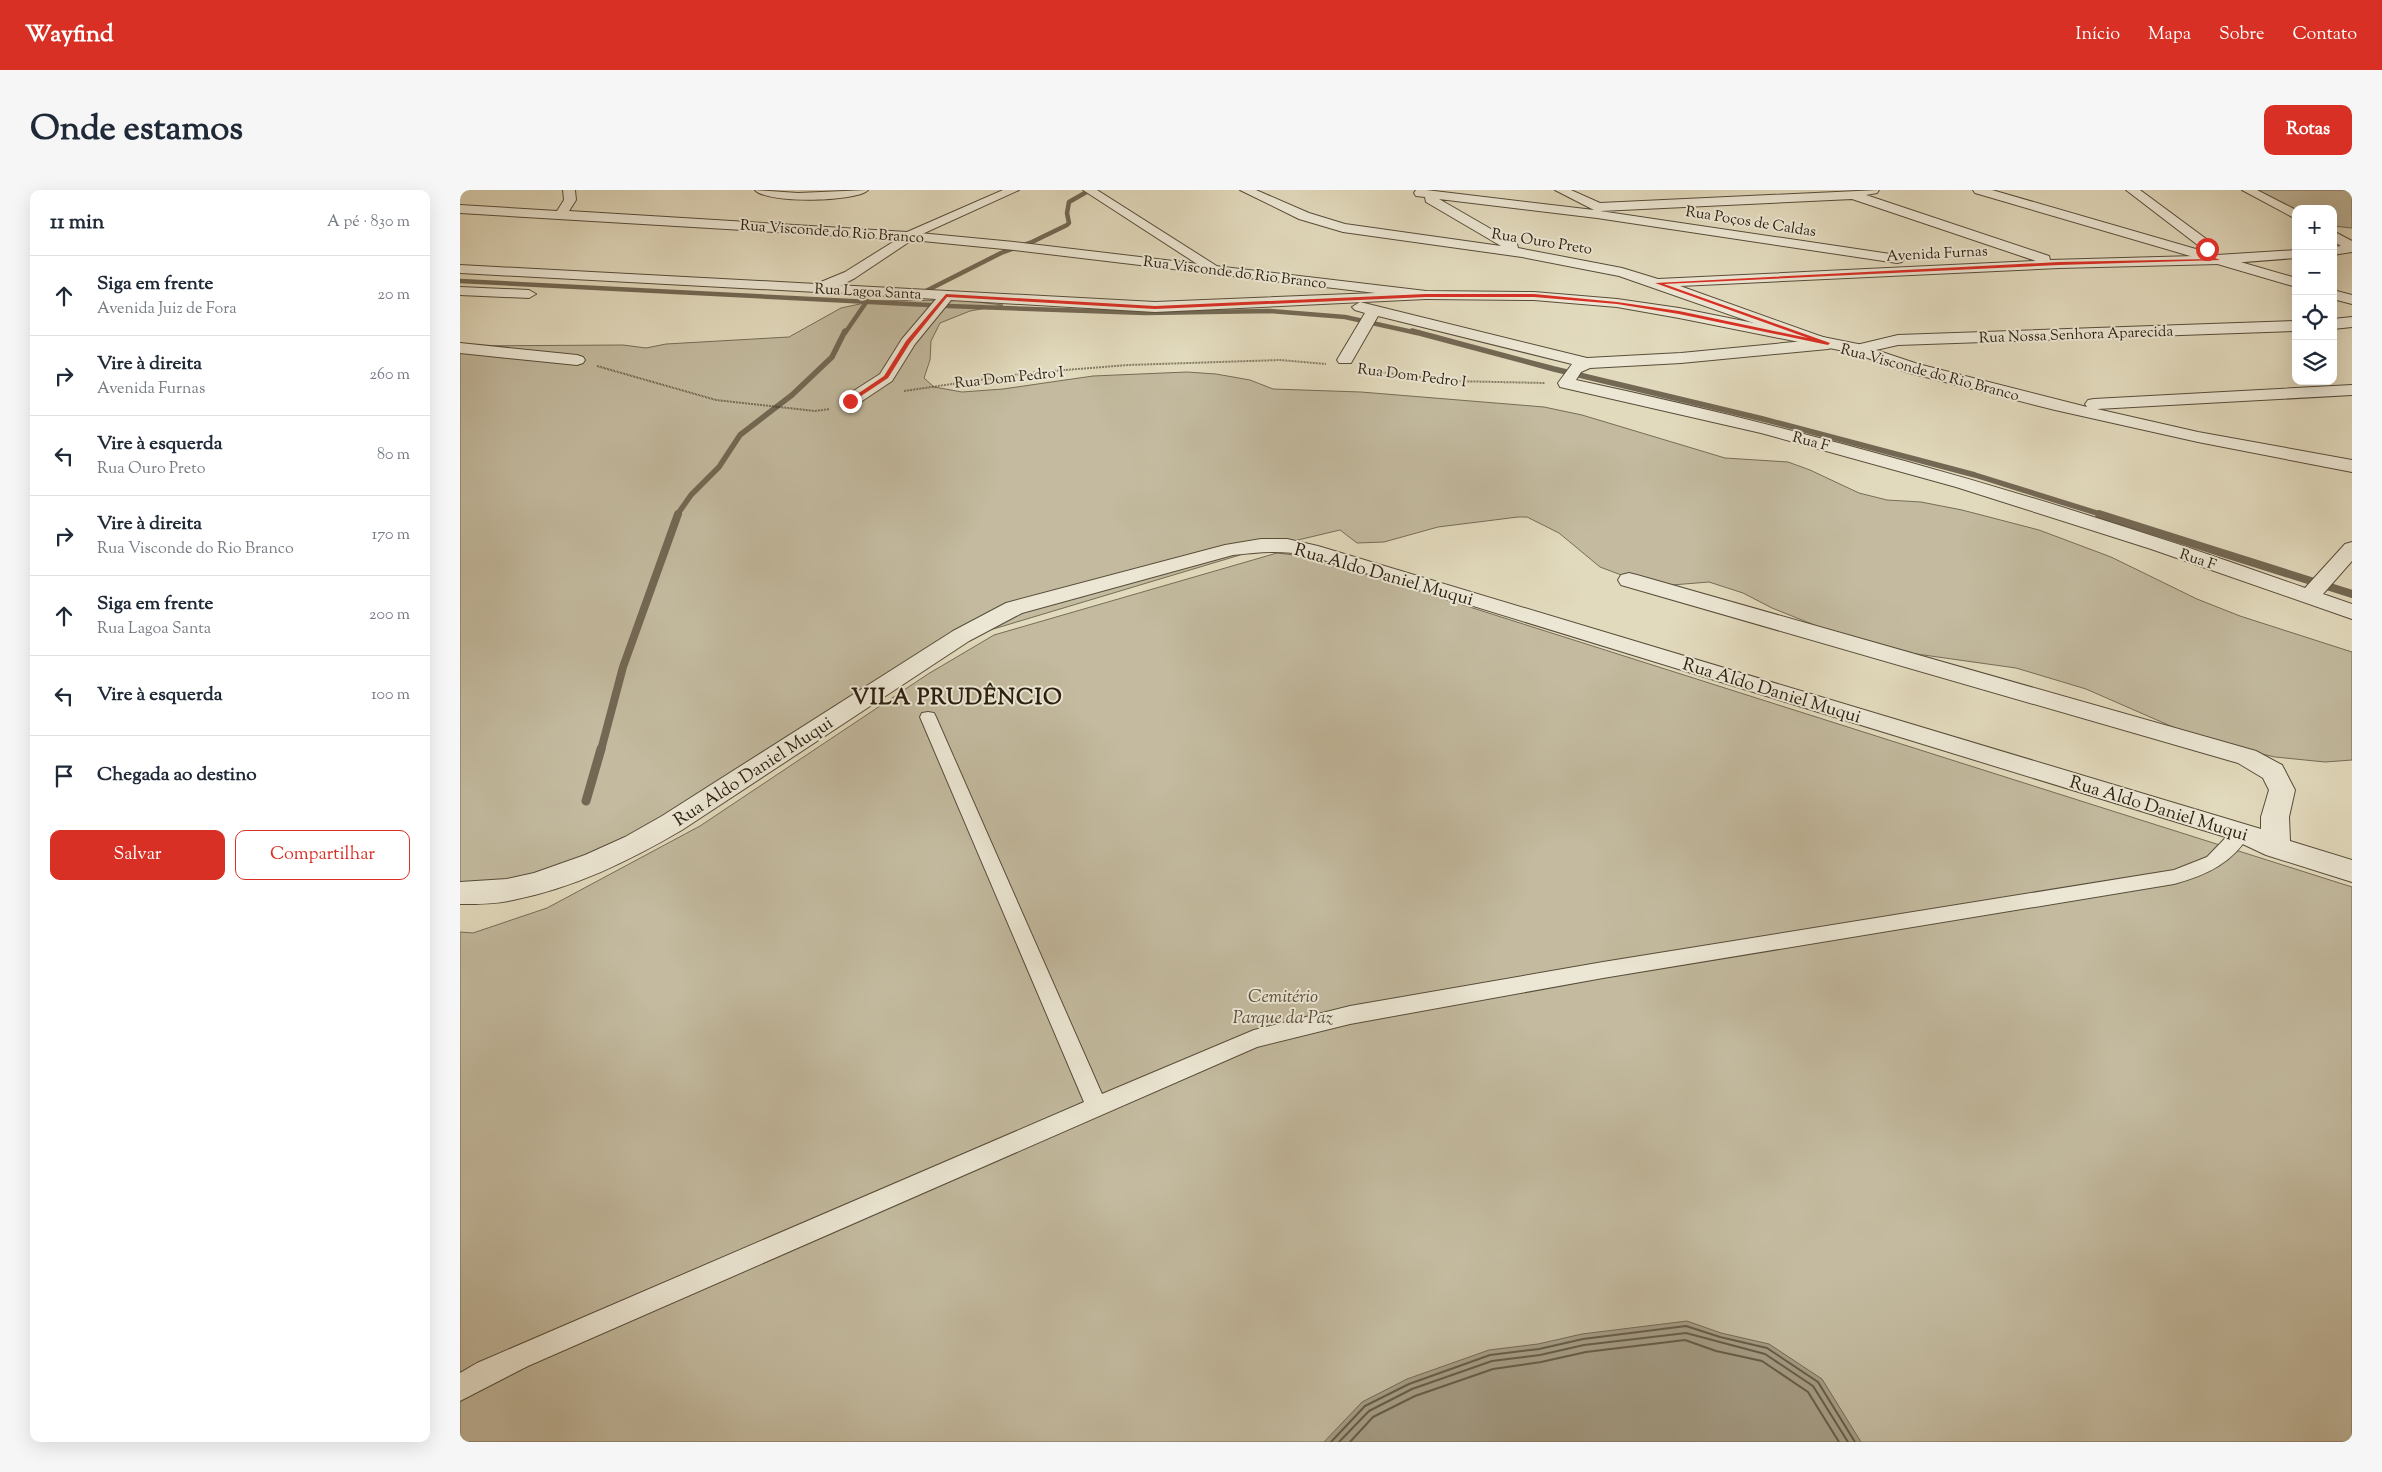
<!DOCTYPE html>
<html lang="pt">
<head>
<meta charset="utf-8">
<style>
  body { margin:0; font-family:"Sorts Mill Goudy",serif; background:#f6f6f7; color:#1f2937 }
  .controls { position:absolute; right:15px; top:15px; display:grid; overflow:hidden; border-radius:10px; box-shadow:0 5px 20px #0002 }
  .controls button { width:45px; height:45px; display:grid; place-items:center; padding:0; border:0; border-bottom:1px solid #e0e1e3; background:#fff; color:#1f2937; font:25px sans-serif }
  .stop { position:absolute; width:15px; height:15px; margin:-11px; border:4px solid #d93025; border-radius:50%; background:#fff }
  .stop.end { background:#d93025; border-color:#fff; box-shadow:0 1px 5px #0008 }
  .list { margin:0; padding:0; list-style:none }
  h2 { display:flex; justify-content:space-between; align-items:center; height:65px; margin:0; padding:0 20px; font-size:21px }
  h2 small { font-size:16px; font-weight:400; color:#747a83 }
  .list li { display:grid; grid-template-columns:32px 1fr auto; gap:15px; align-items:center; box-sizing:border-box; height:80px; padding:0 20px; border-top:1px solid #e0e1e3 }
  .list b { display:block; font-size:19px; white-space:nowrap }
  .list p { margin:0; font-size:16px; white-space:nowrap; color:#747a83 }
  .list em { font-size:16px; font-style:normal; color:#747a83 }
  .actions { display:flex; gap:10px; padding:15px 20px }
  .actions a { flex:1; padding:11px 0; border:1px solid #d93025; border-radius:10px; text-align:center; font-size:18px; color:#d93025 }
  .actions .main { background:#d93025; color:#fff }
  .icon { flex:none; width:28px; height:28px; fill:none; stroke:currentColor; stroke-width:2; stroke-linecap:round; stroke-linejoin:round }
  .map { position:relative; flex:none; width:1892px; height:1252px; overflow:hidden; border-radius:10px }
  header { display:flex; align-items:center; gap:30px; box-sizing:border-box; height:70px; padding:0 25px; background:#d93025; color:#fff }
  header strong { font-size:24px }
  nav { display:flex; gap:28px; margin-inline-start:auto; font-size:18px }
  .intro { display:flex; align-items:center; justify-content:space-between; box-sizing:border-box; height:120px; padding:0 30px }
  h1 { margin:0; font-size:35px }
  .button { padding:12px 22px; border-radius:10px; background:#d93025; color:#fff; font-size:18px; font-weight:700 }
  main { display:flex; gap:30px; padding:0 30px }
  aside { flex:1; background:#fff; border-radius:10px; box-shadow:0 5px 20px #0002 }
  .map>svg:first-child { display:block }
  .green { fill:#c3ba9f; stroke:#766c57 }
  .water { fill:#a39a82; stroke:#736854 }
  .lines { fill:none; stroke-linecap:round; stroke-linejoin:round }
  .shore { stroke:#665c48; stroke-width:2 }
  .stream-far3 { stroke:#736854; stroke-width:4.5 }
  .stream-far2 { stroke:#736854; stroke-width:5.5 }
  .stream-far1 { stroke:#736854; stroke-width:8 }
  .stream { stroke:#736854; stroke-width:9 }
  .service-casing { stroke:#584d3a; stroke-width:2 }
  .minor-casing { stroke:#584d3a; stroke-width:2 }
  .tertiary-casing { stroke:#584d3a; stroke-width:2 }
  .path { stroke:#2a1e0f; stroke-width:2; stroke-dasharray:0.5 1; stroke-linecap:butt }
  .service { fill:#ece7d4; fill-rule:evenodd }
  .minor { fill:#ece7d4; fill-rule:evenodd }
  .tertiary { fill:#ece7d4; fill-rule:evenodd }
  .route { fill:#d93025 }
  .labels { text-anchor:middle; stroke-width:4; stroke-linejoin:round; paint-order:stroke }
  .far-street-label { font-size:15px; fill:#2a1e0f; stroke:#ece7d4 }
  .street-label { font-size:18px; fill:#2a1e0f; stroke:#ece7d4 }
  .park-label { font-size:18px; font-style:italic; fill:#584d3a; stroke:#ece7d4 }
  .district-label { font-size:22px; font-weight:bold; letter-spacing:1px; fill:#2a1e0f; stroke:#ece7d4 }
</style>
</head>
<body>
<header>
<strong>Wayfind</strong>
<nav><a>Início</a><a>Mapa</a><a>Sobre</a><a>Contato</a></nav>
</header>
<div class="intro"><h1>Onde estamos</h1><a class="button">Rotas</a></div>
<main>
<aside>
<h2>11 min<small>A pé · 830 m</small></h2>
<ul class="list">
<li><svg class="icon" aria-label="ahead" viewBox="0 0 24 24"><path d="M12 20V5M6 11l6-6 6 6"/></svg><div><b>Siga em frente</b><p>Avenida Juiz de Fora</p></div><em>20 m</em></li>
<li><svg class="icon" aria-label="right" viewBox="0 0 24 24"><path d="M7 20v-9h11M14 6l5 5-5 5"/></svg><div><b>Vire à direita</b><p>Avenida Furnas</p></div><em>260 m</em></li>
<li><svg class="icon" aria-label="left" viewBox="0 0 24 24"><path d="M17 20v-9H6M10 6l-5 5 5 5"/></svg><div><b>Vire à esquerda</b><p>Rua Ouro Preto</p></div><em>80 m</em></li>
<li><svg class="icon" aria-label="right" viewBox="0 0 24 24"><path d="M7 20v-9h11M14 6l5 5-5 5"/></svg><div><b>Vire à direita</b><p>Rua Visconde do Rio Branco</p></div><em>170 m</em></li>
<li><svg class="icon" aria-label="ahead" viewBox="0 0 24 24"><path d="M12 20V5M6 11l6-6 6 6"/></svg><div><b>Siga em frente</b><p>Rua Lagoa Santa</p></div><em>200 m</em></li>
<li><svg class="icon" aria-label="left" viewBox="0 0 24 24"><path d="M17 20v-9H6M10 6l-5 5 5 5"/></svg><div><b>Vire à esquerda</b></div><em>100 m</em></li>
<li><svg class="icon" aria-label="arrive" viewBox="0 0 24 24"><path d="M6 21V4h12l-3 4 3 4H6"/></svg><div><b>Chegada ao destino</b></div></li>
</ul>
<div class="actions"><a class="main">Salvar</a><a>Compartilhar</a></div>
</aside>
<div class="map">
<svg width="1892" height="1252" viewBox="0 0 1892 1252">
  <rect width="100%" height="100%" fill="#e2dabd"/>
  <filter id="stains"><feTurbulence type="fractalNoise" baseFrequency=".004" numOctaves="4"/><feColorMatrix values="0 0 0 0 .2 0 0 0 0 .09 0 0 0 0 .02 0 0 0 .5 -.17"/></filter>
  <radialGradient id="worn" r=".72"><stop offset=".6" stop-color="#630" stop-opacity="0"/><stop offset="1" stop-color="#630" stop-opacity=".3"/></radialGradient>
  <!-- green -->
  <g class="green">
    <polygon points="1785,0 1892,0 1892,38 1873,36 1873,19 1836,20 1807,6"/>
    <polygon points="499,110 543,115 510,121 480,133 471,151 470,170 464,188 474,197 502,202 543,199 633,186 727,182 756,184 790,190 813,199 901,202 1084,217 1122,225 1265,268 1328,272 1350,280 1399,303 1427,310 1461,312 1502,320 1579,340 1651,367 1737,409 1780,426 1892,462 1892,570 1865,572 1815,567 1745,551 1626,499 1556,478 1435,461 1367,440 1312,418 1283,403 1249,392 1212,395 1180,392 1140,377 1099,343 1067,327 1058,327 978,337 924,352 897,353 880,340 800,359 530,440 429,492 186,638 96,680 0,699 0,156 163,155 186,158 206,154 329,147 381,118 414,111"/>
    <polygon points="817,363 852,367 1892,697 1892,1252 0,1252 0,742 13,743 87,718 240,636 468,484 534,445"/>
  </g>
  <!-- water -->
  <polygon class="water" points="1227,1131 1261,1143 1309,1154 1362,1189 1401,1252 864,1252 902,1212 947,1189 1029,1160 1078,1154 1122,1144"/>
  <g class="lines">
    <!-- shore -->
    <g class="shore">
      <polyline points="871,1252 905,1216 949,1194 1030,1165 1079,1159 1123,1149 1226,1136 1260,1147 1307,1158 1358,1192 1395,1252"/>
      <polyline points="879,1252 909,1221 952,1199 1032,1171 1080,1165 1124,1155 1226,1143 1305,1164 1353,1196 1388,1252"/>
      <polyline points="890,1252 913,1227 955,1206 1033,1179 1081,1172 1126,1162 1225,1150 1256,1161 1302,1171 1348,1202 1379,1252"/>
    </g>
    <!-- stream-far3 -->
    <g class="stream-far3">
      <polyline points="0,91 488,116 686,123 810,121 885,127 957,143"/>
      <polyline points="458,105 541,63 572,52 607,35 609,33 607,23 609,12 630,0"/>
      <polyline points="385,143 407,111"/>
    </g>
    <!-- stream-far2 -->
    <g class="stream-far2">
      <polyline points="952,141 1094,179 1303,229 1515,285 1643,325"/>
      <polyline points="217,325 231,305 259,277 280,245 332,205 372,167 385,141"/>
    </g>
    <!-- stream-far1 -->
    <g class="stream-far1">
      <polyline points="1639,324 1892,404"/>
      <polyline points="141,560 163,477 218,324"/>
    </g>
    <!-- stream -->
    <polyline class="stream" points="126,611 141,559"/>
    <defs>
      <path id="service" d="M468 522 474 523 476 527 642 904 794 840 890 816 1143 772 1714 680 1747 667 1776 637 1782 635 1788 637 1791 642C1773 673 1747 685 1714 694L1143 788 890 834 797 857 68 1176 0 1211V1183L17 1173 624 912 460 527 462 523Z"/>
      <g id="minor">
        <polygon points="103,0 115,0 116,10 109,21 447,42 543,0 559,0 449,50 0,23 0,15 97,21 104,10"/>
        <path d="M295 0 338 3 408 0C397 12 307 14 295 0Z"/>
        <polygon points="623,0 637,0 763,80 761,83 751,83"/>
        <path d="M780 0H796L849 23 885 34 1041 56 966 12 965 7 956 6 954 3 956 0H966L1134 20 1095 0H1111L1140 13 1419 0 1417 3 1406 5 1589 66 1590 70 1735 66 1731 63 1739 56 1666 0H1680L1749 51 1754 59 1741 66 1836 60V68L1759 74 1599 78 1220 96 1374 151 1376 154 1374 157 1368 159 1221 173 1130 178 1121 182 1116 190C1364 243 1607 313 1845 398L1885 354 1892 352V371L1863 404 1892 414V429L1691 359 1496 297 1301 243 1100 197 1098 193 1112 174 918 126 891 173H879L877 170 905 123 895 120 892 117 900 112 1127 168 1221 163 1345 151 1159 86 1062 67 883 42 839 29ZM979 9 1137 28 1437 73 1442 72 1444 69 1437 65 1140 21 1392 9 1576 71 1198 89 1162 78 1058 58 1057 54Z"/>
        <polygon points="1782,0 1797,0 1836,20 1836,29"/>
        <polygon points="1873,41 1892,51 1892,62 1873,65 1873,57 1881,56 1873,51"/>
        <polygon points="357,94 695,112 966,101 973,105 966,109 695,122 491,110 455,154 432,191 396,215 384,215 381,211 384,207 420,184 442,149 476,109 352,101 350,98 352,95"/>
        <polygon points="0,97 69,100 76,104 69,108 0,105"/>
        <polygon points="1892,127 1892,137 1873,139 1873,129"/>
        <polygon points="1836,131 1836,141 1438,155 1398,164 1392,162 1390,159 1392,156 1438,145"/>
        <polygon points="0,153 117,165 123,167 125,170 123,173 117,175 0,163"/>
        <path d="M801 349H827L858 356 1801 639V627L1809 600 1803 588 1778 573 1161 395 1158 390 1161 385 1169 383 1177 385 1796 561 1822 575 1835 600 1829 627 1830 651 1892 670V692L1806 665 1772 649 847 365C821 360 799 362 773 365L562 423 509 451 222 640C169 671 114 698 53 710 36 714 18 714 0 714V692L47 689 74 683 125 665 165 647 202 626 493 441 546 413 765 355Z"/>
      </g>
      <g id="tertiary">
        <polygon points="1513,0 1532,0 1836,88 1836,97 1515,3"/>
        <polygon points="449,42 554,52 966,101 1074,102 1157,109 1219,118 1398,154 1458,174 1627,217 1625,214 1628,210 1634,209 1892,195 1892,205 1637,219 1738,242 1892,270 1892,282 1738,252 1595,220 1446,182 1394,163 1219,128 1157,117 1074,110 966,109 554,60 452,50 395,88 382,95 357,102 0,83 0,75 356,94 385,82"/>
        <polygon points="1873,100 1892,105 1892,114 1873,109"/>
      </g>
    </defs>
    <!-- service casing -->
    <use href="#service" class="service-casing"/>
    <!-- minor casing -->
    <use href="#minor" class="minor-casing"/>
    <!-- tertiary casing -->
    <use href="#tertiary" class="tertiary-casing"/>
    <!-- path -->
    <g class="path">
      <polyline points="137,176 256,210 355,221 370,219"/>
      <polyline points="904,180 990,191 1085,193"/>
      <polyline points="444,201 568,183 668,175 820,170 866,174"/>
    </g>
    <!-- service -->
    <use href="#service" class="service"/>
    <!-- minor -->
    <use href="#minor" class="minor"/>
    <!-- tertiary -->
    <use href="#tertiary" class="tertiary"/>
  </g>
  <!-- route -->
  <polygon class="route" points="1747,58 1748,60 1742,63 1760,70 1599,75 1204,94 1370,153 1368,155 1219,124 1157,114 1074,107 966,107 695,119 487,107 450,153 428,188 392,212 387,211 424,186 446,151 486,104 695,116 966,104 1074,104 1157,112 1219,121 1348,148 1195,93 1599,72 1751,69 1736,63"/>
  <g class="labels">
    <!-- far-street labels -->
    <g class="far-street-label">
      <text transform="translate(1291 31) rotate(9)" y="5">Rua Poços de Caldas</text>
      <text transform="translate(372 41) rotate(4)" y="5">Rua Visconde do Rio Branco</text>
      <text transform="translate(1082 51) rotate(9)" y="5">Rua Ouro Preto</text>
      <text transform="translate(1477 63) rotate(-3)" y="5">Avenida Furnas</text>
      <text transform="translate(775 82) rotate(7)" y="5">Rua Visconde do Rio Branco</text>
      <text transform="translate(408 101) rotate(3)" y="5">Rua Lagoa Santa</text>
      <text transform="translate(1616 144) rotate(-2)" y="5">Rua Nossa Senhora Aparecida</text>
      <text transform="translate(1470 182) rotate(15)" y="5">Rua Visconde do Rio Branco</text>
      <text transform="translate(952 185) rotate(7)" y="5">Rua Dom Pedro I</text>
      <text transform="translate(549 187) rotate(-6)" y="5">Rua Dom Pedro I</text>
      <text transform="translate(1351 251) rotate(15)" y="5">Rua F</text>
      <text transform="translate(1738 369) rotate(19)" y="5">Rua F</text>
    </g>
    <!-- street labels -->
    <g class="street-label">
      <text transform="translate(924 384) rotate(16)" y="6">Rua Aldo Daniel Muqui</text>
      <text transform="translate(1312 500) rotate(17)" y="6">Rua Aldo Daniel Muqui</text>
      <text transform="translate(293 581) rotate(-33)" y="6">Rua Aldo Daniel Muqui</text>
      <text transform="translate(1699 618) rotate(17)" y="6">Rua Aldo Daniel Muqui</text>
    </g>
    <!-- park labels -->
    <g class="park-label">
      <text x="823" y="812">Cemitério<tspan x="823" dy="21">Parque da Paz</tspan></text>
    </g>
    <!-- district labels -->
    <g class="district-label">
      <text x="497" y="514">VILA PRUDÊNCIO</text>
    </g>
  </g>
  <rect width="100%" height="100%" filter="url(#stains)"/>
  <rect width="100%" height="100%" fill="url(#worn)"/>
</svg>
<div class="controls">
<button>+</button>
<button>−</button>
<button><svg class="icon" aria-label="locate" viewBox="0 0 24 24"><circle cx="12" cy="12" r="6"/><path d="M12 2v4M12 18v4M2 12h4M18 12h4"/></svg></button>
<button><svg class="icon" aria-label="layers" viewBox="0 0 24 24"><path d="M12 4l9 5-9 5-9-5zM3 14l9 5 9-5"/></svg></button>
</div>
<div class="stop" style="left:1747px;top:59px"></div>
<div class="stop end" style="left:390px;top:211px"></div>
</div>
</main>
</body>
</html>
